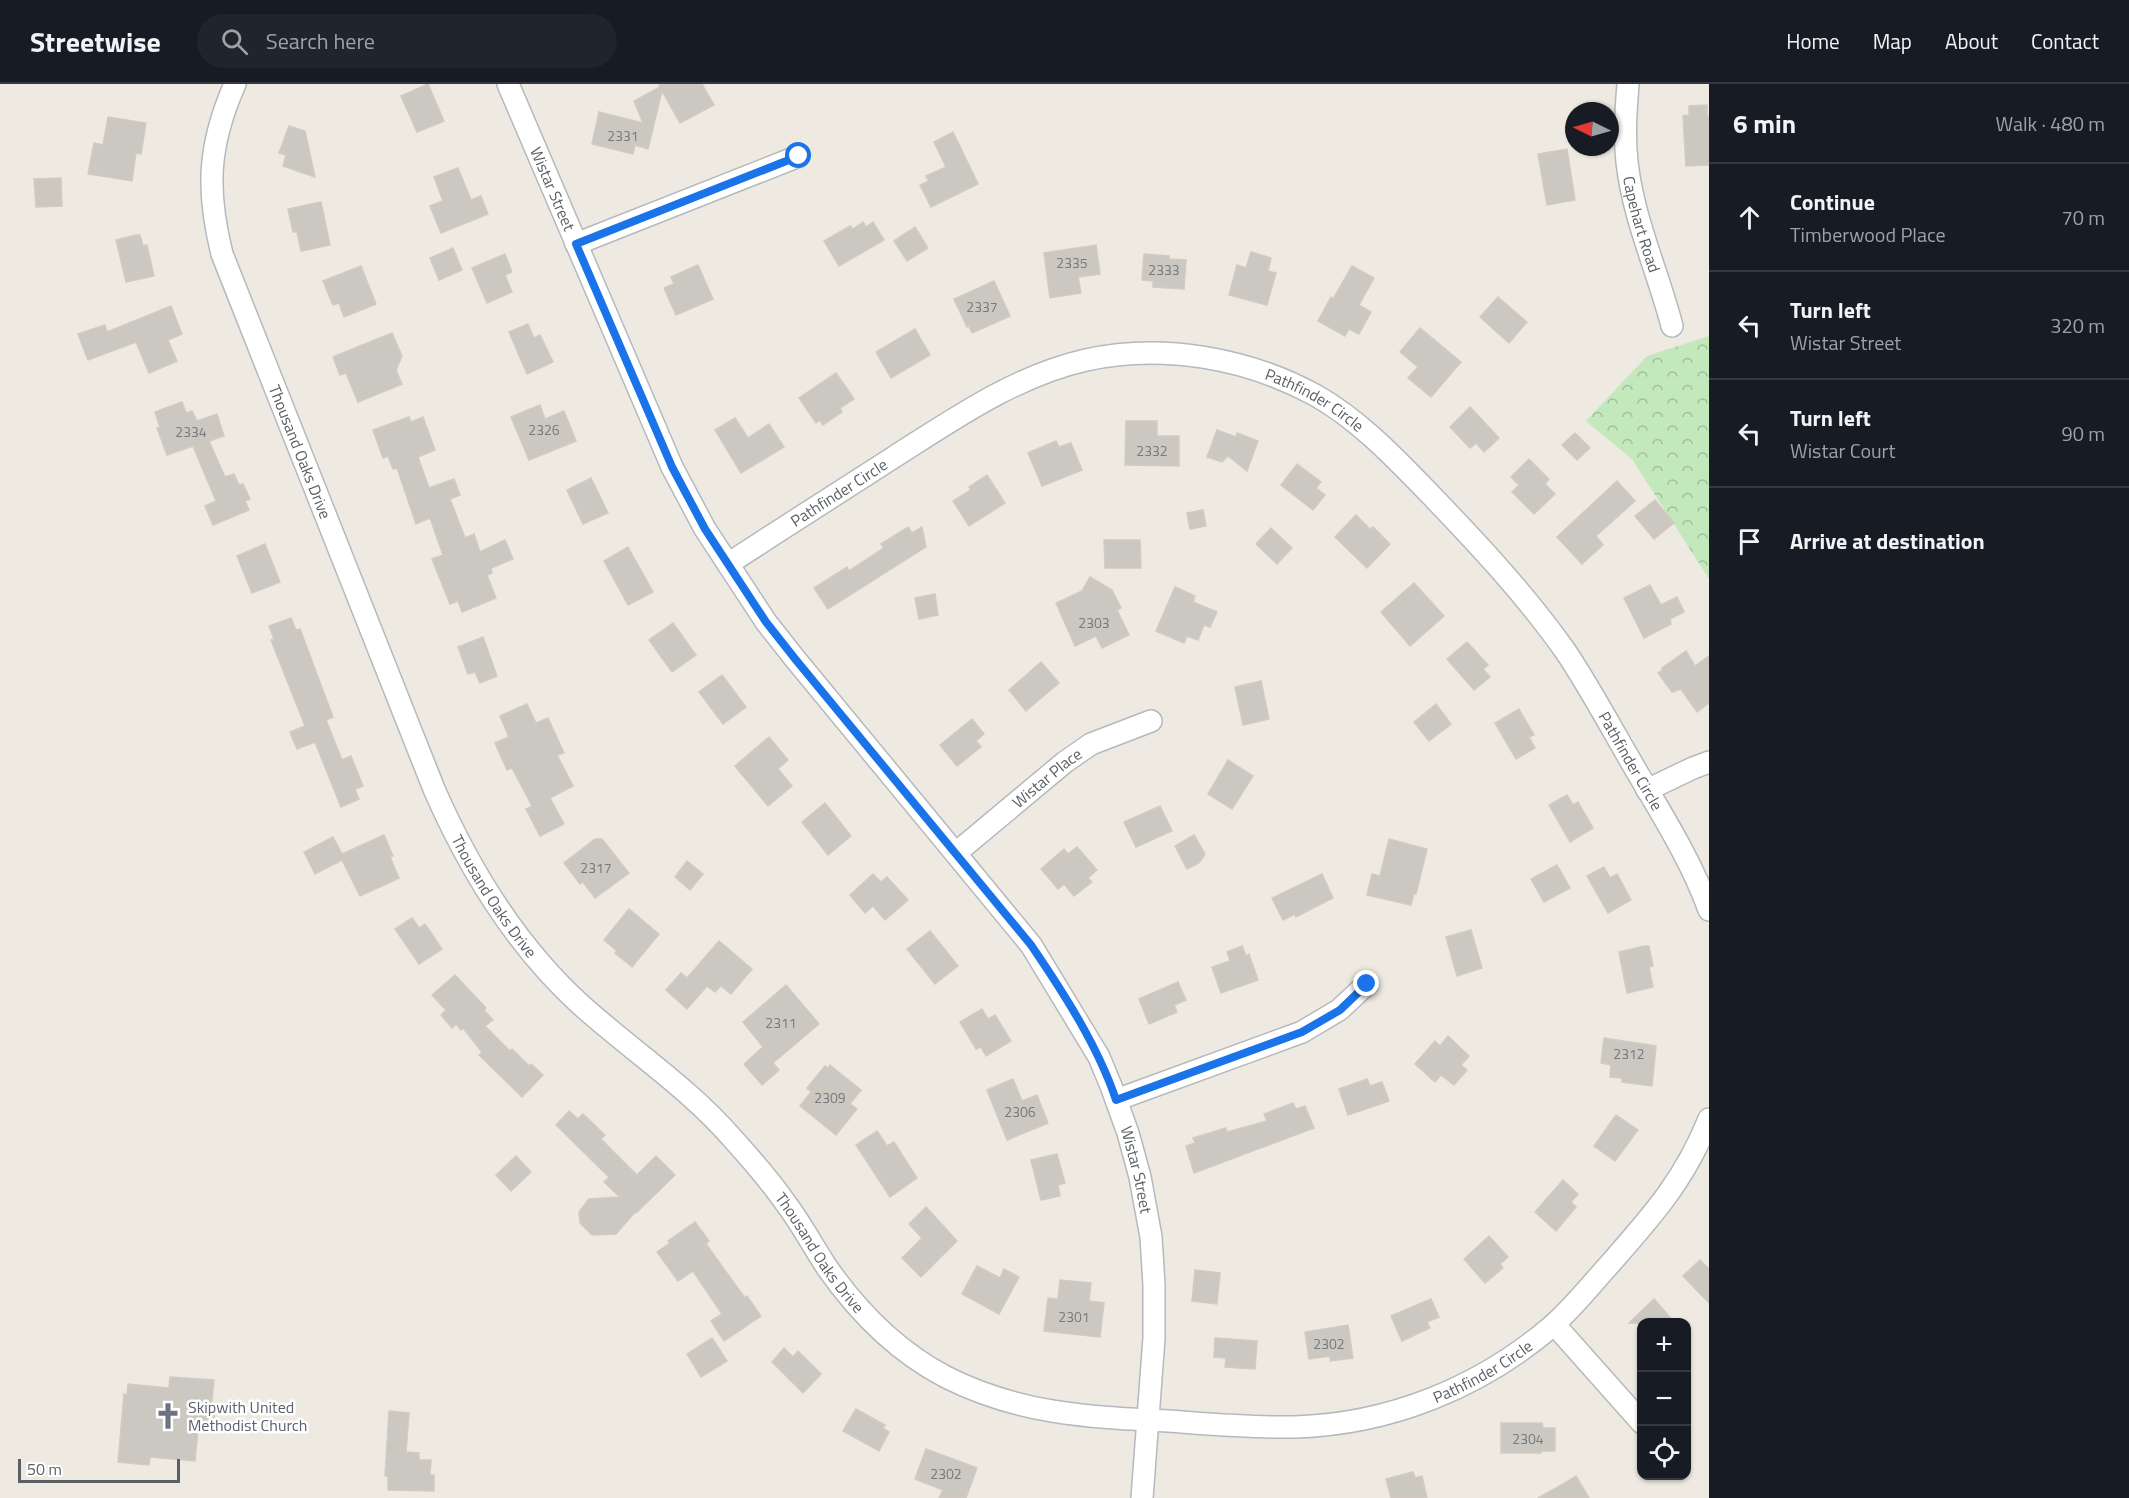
<!DOCTYPE html>
<html lang="en">
<head>
<meta charset="utf-8">
<style>
  body { margin:0; font-family:"Titillium Web",sans-serif; background:#20242c; color:#f1f3f6 }
  .controls { position:absolute; right:18px; bottom:18px; display:grid; overflow:hidden; border-radius:12px; box-shadow:0 2px 4px #0004 }
  .controls button { width:54px; height:54px; display:grid; place-items:center; padding:0; border:0; border-bottom:2px solid #363941; background:#171b24; color:#f1f3f6; font:30px sans-serif }
  .compass { position:absolute; left:1565px; top:18px; width:54px; height:54px; border-radius:50%; background:#171b24; box-shadow:0 2px 4px #0004; rotate:275deg }
  .scale { position:absolute; left:18px; bottom:15px; width:162px; box-sizing:border-box; padding-left:6px; border:3px solid #5a6064; border-top:0; font-size:16px; line-height:21px; white-space:nowrap; color:#5a6064; -webkit-text-stroke:4px #fff; paint-order:stroke }
  .stop { position:absolute; width:18px; height:18px; margin:-14px; border:4px solid #1a73e8; border-radius:50%; background:#fff }
  .stop.end { background:#1a73e8; border-color:#fff; box-shadow:0 2px 6px #0008 }
  .list { margin:0; padding:0; list-style:none }
  h2 { display:flex; justify-content:space-between; align-items:center; height:78px; margin:0; padding:0 24px; font-size:26px }
  h2 small { font-size:20px; font-weight:400; color:#9ea1a6 }
  .list li { display:grid; grid-template-columns:39px 1fr auto; gap:18px; align-items:center; box-sizing:border-box; height:108px; padding:0 24px; border-top:2px solid #363941 }
  .list b { display:block; font-size:22px; white-space:nowrap }
  .list p { margin:0; font-size:20px; white-space:nowrap; color:#9ea1a6 }
  .list em { font-size:20px; font-style:normal; color:#9ea1a6 }
  .icon { flex:none; width:33px; height:33px; fill:none; stroke:currentColor; stroke-width:2; stroke-linecap:round; stroke-linejoin:round }
  .map { position:relative; flex:none; width:1709px; height:1414px; overflow:hidden }
  header { display:flex; align-items:center; gap:36px; box-sizing:border-box; height:84px; padding:0 30px; background:#171b24; border-bottom:2px solid #363941 }
  header strong { font-size:28px }
  nav { display:flex; gap:33px; margin-inline-start:auto; font-size:21px }
  .search { width:420px; height:54px; background:#20242c; display:flex; align-items:center; gap:15px; box-sizing:border-box; padding:0 21px; border-radius:33px; color:#9ea1a6; font-size:22px }
  main { display:flex }
  aside { flex:1; background:#171b24 }
  .map>svg:first-child { display:block }
  .forest { fill:url(#forest-crowns) }
  .building { fill:#cbc7c1; stroke:#d3cac0; stroke-width:1.5 }
  .lines { fill:none; stroke-linecap:round; stroke-linejoin:round }
  .street-casing { stroke:#b5b9bd; stroke-width:24 }
  .street { stroke:#fff; stroke-width:21 }
  .route { stroke:#1a73e8; stroke-width:8 }
  .labels { text-anchor:middle; stroke-width:5; stroke-linejoin:round; paint-order:stroke }
  .number-label { font-size:14px; fill:#767a7b }
  .street-label { font-size:16px; fill:#5a6064; stroke:#fff }
  .worship-label { font-size:16px; fill:#5b616d; stroke:#fff; text-anchor:start }
</style>
</head>
<body>
<header>
<strong>Streetwise</strong>
<div class="search"><svg class="icon" aria-label="search" viewBox="0 0 24 24"><circle cx="10" cy="10" r="6"/><path d="M15 15l6 6"/></svg>Search here</div>
<nav><a>Home</a><a>Map</a><a>About</a><a>Contact</a></nav>
</header>
<main>
<div class="map">
<svg width="1709" height="1414" viewBox="0 0 1709 1414">
  <defs>
    <pattern id="forest-crowns" width="20" height="18" patternUnits="userSpaceOnUse" patternTransform="scale(1.5)"><rect width="20" height="18" fill="#c3e8bc"/><path d="M2 6a3 3 0 1 1 6 0M12 15a3 3 0 1 1 6 0" fill="none" stroke="#a1bf9c"/></pattern>
  </defs>
  <rect width="100%" height="100%" fill="#eeeae2"/>
  <!-- forest -->
  <polygon class="forest" points="1709,252 1709,495 1632,375 1586,337 1647,272"/>
  <!-- building -->
  <g class="building">
    <polygon points="428,0 444,37 417,48 401,12"/>
    <polygon points="659,0 702,0 714,21 680,39 662,7 648,65 635,61 633,70 592,60 599,28 643,39 634,17 660,3"/>
    <polygon points="1707,21 1707,32 1709,32 1709,81 1686,82 1683,32 1689,31 1689,22"/>
    <polygon points="108,33 146,39 141,70 136,69 132,97 88,90 94,59 103,61"/>
    <polygon points="289,42 305,47 315,93 283,82 286,71 279,69"/>
    <polygon points="953,48 978,100 931,123 920,101 929,97 926,92 946,83 934,58"/>
    <polygon points="1567,65 1575,116 1547,121 1538,70"/>
    <polygon points="458,84 471,116 481,112 488,130 441,149 430,122 443,117 434,93"/>
    <polygon points="61,94 62,122 36,123 34,95"/>
    <polygon points="321,118 330,161 301,167 297,148 293,148 288,125"/>
    <polygon points="863,138 866,143 873,138 884,156 839,182 824,157 850,142 853,145"/>
    <polygon points="915,143 928,164 907,177 894,157"/>
    <polygon points="136,151 140,151 143,162 147,161 154,192 126,198 116,156"/>
    <polygon points="1096,161 1100,190 1078,193 1081,209 1050,214 1044,169"/>
    <polygon points="453,164 462,186 439,196 430,174"/>
    <polygon points="1251,168 1271,174 1268,187 1276,189 1267,221 1229,211 1237,181 1246,184"/>
    <polygon points="505,170 512,188 505,191 512,208 487,219 472,184"/>
    <polygon points="1144,170 1169,172 1169,175 1186,176 1184,205 1153,203 1153,197 1142,196"/>
    <polygon points="698,181 713,215 676,231 664,204 674,200 671,193"/>
    <polygon points="361,182 376,220 344,233 339,219 333,221 323,197"/>
    <polygon points="1352,182 1374,194 1359,221 1371,228 1359,250 1349,245 1345,252 1318,237 1331,213 1333,215"/>
    <polygon points="994,197 1010,232 972,249 969,242 967,243 954,215"/>
    <polygon points="1498,213 1527,238 1509,259 1480,233"/>
    <polygon points="171,222 182,250 168,256 177,277 149,289 136,258 88,276 78,250 105,241 107,248"/>
    <polygon points="528,240 534,254 540,251 553,278 527,290 509,248"/>
    <polygon points="1420,244 1461,278 1431,313 1408,294 1418,283 1400,268"/>
    <polygon points="915,245 930,271 891,294 876,268"/>
    <polygon points="392,249 402,272 396,286 402,300 358,318 346,289 340,291 333,273"/>
    <polygon points="836,289 854,315 840,324 842,328 823,341 820,336 816,339 799,314"/>
    <polygon points="182,318 186,329 192,327 197,337 217,330 224,352 209,357 225,393 234,390 239,401 243,400 250,415 245,417 249,426 213,441 205,422 216,417 193,362 167,371 157,344 160,343 155,328"/>
    <polygon points="540,321 545,335 564,327 576,357 529,376 511,333"/>
    <polygon points="1470,323 1499,354 1484,368 1476,359 1470,364 1450,343"/>
    <polygon points="409,333 411,338 423,333 435,366 418,373 429,404 454,395 460,411 450,415 465,454 474,450 480,468 505,456 513,475 491,484 492,489 487,491 496,514 462,528 458,517 450,520 432,475 443,471 430,434 416,440 397,384 393,385 388,372 383,374 373,346"/>
    <polygon points="735,334 748,354 769,340 784,363 741,389 715,346"/>
    <polygon points="1126,337 1157,337 1157,352 1179,352 1179,382 1125,381"/>
    <polygon points="1217,346 1236,353 1237,349 1258,357 1247,387 1228,372 1222,378 1207,373"/>
    <polygon points="1575,349 1590,364 1577,376 1562,361"/>
    <polygon points="1056,357 1059,363 1071,359 1082,386 1042,402 1028,369"/>
    <polygon points="1529,375 1549,395 1545,400 1555,410 1534,430 1512,408 1519,401 1511,393"/>
    <polygon points="1297,380 1321,398 1316,404 1325,411 1313,426 1281,401"/>
    <polygon points="987,391 1005,419 969,442 953,417 971,406 969,403"/>
    <polygon points="591,394 608,429 583,440 567,406"/>
    <polygon points="1617,397 1635,417 1596,452 1603,461 1582,480 1557,453"/>
    <polygon points="1655,416 1674,439 1654,455 1635,432"/>
    <polygon points="1203,426 1206,442 1190,445 1187,429"/>
    <polygon points="1356,431 1370,445 1373,443 1390,460 1367,484 1335,453"/>
    <polygon points="908,443 912,449 922,443 926,463 828,525 814,504 847,483 849,487 884,464 881,460"/>
    <polygon points="1271,444 1292,464 1277,480 1256,460"/>
    <polygon points="1104,456 1140,456 1141,484 1105,484"/>
    <polygon points="265,460 280,498 252,509 237,472"/>
    <polygon points="628,463 653,508 628,521 604,477"/>
    <polygon points="1090,493 1112,506 1121,524 1117,526 1129,551 1102,564 1096,552 1075,562 1056,519 1082,507"/>
    <polygon points="1414,499 1444,532 1410,562 1381,528"/>
    <polygon points="1650,501 1661,521 1677,513 1684,528 1670,535 1671,540 1644,554 1624,514"/>
    <polygon points="1175,503 1195,512 1193,518 1217,528 1210,543 1204,541 1198,556 1187,552 1184,559 1156,547"/>
    <polygon points="935,510 938,531 919,535 915,514"/>
    <polygon points="291,534 296,546 300,545 333,633 326,636 342,676 351,672 363,702 355,705 359,715 341,723 315,658 297,665 290,648 305,642 271,556 274,555 269,542"/>
    <polygon points="673,539 696,571 672,588 649,556"/>
    <polygon points="483,553 497,592 480,599 475,588 468,590 458,563"/>
    <polygon points="1467,558 1488,581 1483,585 1490,593 1474,606 1447,575"/>
    <polygon points="1686,567 1695,582 1709,572 1709,619 1697,628 1681,605 1672,608 1658,589 1663,586 1662,584"/>
    <polygon points="1041,578 1059,599 1026,627 1009,606"/>
    <polygon points="722,591 746,623 723,640 699,608"/>
    <polygon points="1261,597 1269,635 1243,641 1235,603"/>
    <polygon points="527,620 536,639 548,634 564,669 557,671 573,702 550,714 564,740 540,752 526,725 532,722 512,684 507,686 495,659 509,653 500,632"/>
    <polygon points="1436,620 1451,640 1429,657 1414,638"/>
    <polygon points="1519,625 1534,651 1529,653 1535,664 1516,675 1495,639"/>
    <polygon points="972,635 984,650 976,657 981,663 957,682 940,661"/>
    <polygon points="769,653 788,676 778,685 792,702 768,722 735,682"/>
    <polygon points="1228,676 1253,692 1232,725 1208,710"/>
    <polygon points="1567,711 1573,721 1578,718 1593,744 1570,758 1549,721"/>
    <polygon points="825,719 851,752 828,771 802,738"/>
    <polygon points="1160,722 1172,747 1136,763 1124,738"/>
    <polygon points="384,751 393,772 390,773 399,794 360,812 342,776 315,790 304,768 333,753 342,770"/>
    <polygon points="1194,751 1205,770 1199,779 1187,785 1175,762"/>
    <polygon points="595,755 602,755 629,789 595,814 583,798 580,800 564,779"/>
    <polygon points="1389,755 1427,765 1416,810 1414,809 1411,821 1367,811 1372,790 1380,792"/>
    <polygon points="1077,763 1097,786 1088,794 1092,798 1074,812 1064,800 1058,805 1041,785 1064,765 1068,770"/>
    <polygon points="687,777 703,790 690,806 675,793"/>
    <polygon points="1557,781 1570,804 1544,818 1531,795"/>
    <polygon points="1604,783 1610,794 1617,790 1631,816 1608,829 1587,792"/>
    <polygon points="873,790 881,798 887,793 908,816 885,836 873,822 865,829 850,811"/>
    <polygon points="1322,790 1333,814 1296,833 1295,830 1283,836 1272,814"/>
    <polygon points="629,825 659,850 632,883 615,869 617,867 604,856"/>
    <polygon points="412,834 419,844 425,840 442,865 419,880 395,845"/>
    <polygon points="1471,846 1482,884 1457,892 1446,853"/>
    <polygon points="930,847 958,882 935,900 907,865"/>
    <polygon points="719,857 752,885 731,910 721,902 715,908 707,902 687,925 666,906 681,889 687,894"/>
    <polygon points="1242,862 1246,872 1249,870 1258,896 1221,909 1212,883 1230,877 1227,868"/>
    <polygon points="1645,862 1649,862 1653,882 1649,883 1653,903 1627,909 1619,868"/>
    <polygon points="455,891 486,924 484,926 493,936 485,942 510,967 512,965 529,982 531,980 543,991 522,1013 479,971 482,968 463,944 461,946 456,940 452,944 441,931 446,926 432,911"/>
    <polygon points="1178,898 1186,916 1174,921 1177,928 1149,940 1139,915"/>
    <polygon points="786,901 819,940 773,979 779,986 762,1001 744,980 763,963 743,938"/>
    <polygon points="982,925 988,935 995,931 1011,957 986,972 981,963 976,965 960,938"/>
    <polygon points="1448,952 1469,972 1461,981 1467,986 1454,1001 1441,991 1435,998 1415,980 1435,957 1440,962"/>
    <polygon points="1604,954 1656,962 1652,1002 1622,998 1622,994 1610,993 1611,981 1601,979"/>
    <polygon points="830,981 861,1006 850,1020 857,1025 836,1051 800,1022 811,1008 807,1004 825,982 828,984"/>
    <polygon points="1013,995 1022,1017 1037,1011 1048,1039 1007,1056 987,1006"/>
    <polygon points="1367,995 1370,1002 1382,998 1389,1017 1348,1031 1339,1005"/>
    <polygon points="1293,1019 1296,1025 1305,1022 1314,1044 1194,1089 1186,1062 1195,1059 1193,1054 1226,1044 1227,1048 1267,1037 1264,1030"/>
    <polygon points="569,1027 578,1035 583,1030 605,1051 601,1055 637,1091 656,1072 675,1091 636,1129 635,1128 616,1150 592,1151 580,1139 579,1128 589,1115 620,1113 604,1098 609,1093 556,1041"/>
    <polygon points="1616,1031 1638,1046 1615,1077 1594,1062"/>
    <polygon points="877,1047 887,1062 894,1058 917,1094 890,1113 856,1061"/>
    <polygon points="1057,1070 1065,1099 1058,1101 1060,1112 1041,1116 1031,1076"/>
    <polygon points="516,1072 531,1088 511,1107 496,1091"/>
    <polygon points="1563,1096 1578,1110 1571,1118 1576,1123 1556,1147 1535,1128"/>
    <polygon points="926,1123 957,1157 921,1193 902,1174 922,1154 909,1140"/>
    <polygon points="695,1138 709,1157 706,1160 745,1214 747,1212 761,1232 724,1257 711,1237 722,1230 693,1187 678,1197 657,1168 670,1159 668,1157"/>
    <polygon points="1489,1152 1508,1173 1500,1180 1503,1184 1485,1199 1464,1175"/>
    <polygon points="1700,1176 1709,1185 1709,1219 1683,1192"/>
    <polygon points="977,1182 1000,1194 1004,1185 1019,1193 999,1230 962,1210"/>
    <polygon points="1195,1186 1220,1189 1217,1220 1192,1217"/>
    <polygon points="1060,1196 1091,1199 1089,1217 1104,1219 1100,1253 1044,1247 1048,1214 1058,1215"/>
    <polygon points="1431,1215 1439,1233 1427,1238 1430,1244 1402,1257 1391,1232"/>
    <polygon points="1654,1215 1675,1239 1629,1239"/>
    <polygon points="1348,1241 1353,1274 1330,1277 1330,1272 1309,1275 1305,1248"/>
    <polygon points="712,1254 727,1277 701,1293 687,1270"/>
    <polygon points="1215,1254 1257,1257 1255,1285 1225,1283 1226,1274 1214,1273"/>
    <polygon points="784,1264 793,1273 798,1267 821,1290 803,1309 772,1278"/>
    <polygon points="170,1293 214,1296 211,1325 215,1325 213,1346 198,1345 195,1377 150,1373 149,1381 118,1378 124,1310 127,1311 128,1300 169,1304"/>
    <polygon points="856,1325 885,1341 883,1344 889,1348 879,1367 843,1347"/>
    <polygon points="389,1327 409,1329 406,1368 419,1369 419,1376 431,1376 430,1391 434,1391 434,1407 388,1406 388,1392 385,1392"/>
    <polygon points="1501,1339 1542,1339 1543,1344 1555,1344 1555,1367 1541,1367 1541,1369 1501,1369"/>
    <polygon points="926,1365 977,1384 966,1414 939,1414 943,1406 915,1395"/>
    <polygon points="1413,1388 1415,1394 1422,1392 1427,1414 1391,1414 1386,1395"/>
    <polygon points="1576,1392 1589,1414 1538,1414 1565,1399"/>
  </g>
  <g class="lines">
    <defs>
      <g id="street">
        <path id="s1" d="M235 0C208 61 206 106 222 170L434 705C469 785 516 862 581 921 631 966 689 1004 733 1055 752 1076 771 1098 787 1121 802 1141 814 1164 828 1185 859 1229 898 1268 946 1293 1019 1330 1088 1333 1168 1337 1210 1340 1253 1344 1295 1343 1390 1340 1479 1304 1551 1243 1572 1225 1590 1202 1609 1181 1652 1132 1684 1097 1709 1035"/>
        <path id="s2" d="M508 0 672 383 705 445 766 538 796 576 1031 861 1099 973 1111 1002 1128 1049 1140 1093 1151 1153 1154 1201V1254L1142 1414"/>
        <path id="s3" d="M1628 0C1626 26 1624 52 1627 78 1633 134 1658 188 1672 242"/>
        <polyline points="576,160 799,72"/>
        <path id="s4" d="M728 480C783 444 838 409 894 373 954 335 1015 292 1086 276 1162 259 1247 274 1315 311 1358 335 1394 373 1429 409 1477 459 1526 511 1566 568 1594 610 1617 655 1643 698 1667 739 1693 781 1709 826"/>
        <polyline points="1647,706 1693,684 1709,678"/>
        <path id="s5" d="M956 769 1065 678 1091 660 1151 637"/>
        <polyline points="1116,1016 1302,948 1339,926 1367,900"/>
        <polyline points="1554,1240 1642,1339"/>
      </g>
    </defs>
    <!-- street casing -->
    <use href="#street" class="street-casing"/>
    <!-- street -->
    <use href="#street" class="street"/>
  </g>
  <g class="lines">
    <!-- route -->
    <path class="route" d="M799 72 576 160 672 383 705 445 766 538 796 576 1031 861C1063 908 1098 962 1116 1016L1302 948 1340 926 1367 900"/>
  </g>
  <!-- icons -->
  <defs>
    <symbol id="church-bare" viewBox="-9 -9 18 18"><path d="M-1.2-6h2.4v3.5h3.3v2.4h-3.3V6h-2.4V-.1h-3.3v-2.4h3.3Z" fill="#6b7280" stroke="#fff" stroke-width="2.5" paint-order="stroke"/></symbol>
  </defs>
  <g fill-rule="evenodd">
    <use href="#church-bare" x="149" y="1313" width="38" height="38"/>
  </g>
  <g class="labels">
    <!-- number labels -->
    <g class="number-label">
      <text x="623" y="57">2331</text>
      <text x="1072" y="184">2335</text>
      <text x="1164" y="191">2333</text>
      <text x="982" y="228">2337</text>
      <text x="544" y="351">2326</text>
      <text x="191" y="353">2334</text>
      <text x="1152" y="372">2332</text>
      <text x="1094" y="544">2303</text>
      <text x="596" y="789">2317</text>
      <text x="781" y="944">2311</text>
      <text x="1629" y="975">2312</text>
      <text x="830" y="1019">2309</text>
      <text x="1020" y="1033">2306</text>
      <text x="1074" y="1238">2301</text>
      <text x="1329" y="1265">2302</text>
      <text x="1528" y="1360">2304</text>
      <text x="946" y="1395">2302</text>
    </g>
    <!-- street labels -->
    <g class="street-label">
      <text dy="6" stroke="none"><textPath href="#s2" startOffset="114">Wistar Street</textPath></text>
      <text dy="6" stroke="none"><textPath href="#s3" startOffset="142">Capehart Road</textPath></text>
      <text dy="6" stroke="none"><textPath href="#s4" startOffset="652">Pathfinder Circle</textPath></text>
      <text dy="6" stroke="none"><textPath href="#s1" startOffset="387">Thousand Oaks Drive</textPath></text>
      <text dy="6" stroke="none"><textPath href="#s4" startOffset="132">Pathfinder Circle</textPath></text>
      <text dy="6" stroke="none"><textPath href="#s4" startOffset="1138">Pathfinder Circle</textPath></text>
      <text dy="6" stroke="none"><textPath href="#s5" startOffset="118">Wistar Place</textPath></text>
      <text dy="6" stroke="none"><textPath href="#s1" startOffset="873">Thousand Oaks Drive</textPath></text>
      <text dy="6" stroke="none"><textPath href="#s2" startOffset="1266">Wistar Street</textPath></text>
      <text dy="6" stroke="none"><textPath href="#s1" startOffset="1359">Thousand Oaks Drive</textPath></text>
      <text dy="6" stroke="none"><textPath href="#s1" startOffset="2092">Pathfinder Circle</textPath></text>
    </g>
    <!-- worship labels -->
    <g class="worship-label">
      <text x="188" y="1329">Skipwith United<tspan x="188" dy="18">Methodist Church</tspan></text>
    </g>
  </g>
</svg>
<div class="controls">
<button>+</button>
<button>−</button>
<button><svg class="icon" aria-label="locate" viewBox="0 0 24 24"><circle cx="12" cy="12" r="6"/><path d="M12 2v4M12 18v4M2 12h4M18 12h4"/></svg></button>
</div>
<svg class="compass" viewBox="-18 -18 36 36"><path d="M0-13l5 13h-10z" fill="#e53935"/><path d="M0 13l5-13h-10z" fill="#9ea1a6"/></svg>
<div class="scale">50 m</div>
<div class="stop" style="left:799px;top:72px"></div>
<div class="stop end" style="left:1367px;top:900px"></div>
</div>
<aside>
<h2>6 min<small>Walk · 480 m</small></h2>
<ul class="list">
<li><svg class="icon" aria-label="ahead" viewBox="0 0 24 24"><path d="M12 20V5M6 11l6-6 6 6"/></svg><div><b>Continue</b><p>Timberwood Place</p></div><em>70 m</em></li>
<li><svg class="icon" aria-label="left" viewBox="0 0 24 24"><path d="M17 20v-9H6M10 6l-5 5 5 5"/></svg><div><b>Turn left</b><p>Wistar Street</p></div><em>320 m</em></li>
<li><svg class="icon" aria-label="left" viewBox="0 0 24 24"><path d="M17 20v-9H6M10 6l-5 5 5 5"/></svg><div><b>Turn left</b><p>Wistar Court</p></div><em>90 m</em></li>
<li><svg class="icon" aria-label="arrive" viewBox="0 0 24 24"><path d="M6 21V4h12l-3 4 3 4H6"/></svg><div><b>Arrive at destination</b></div></li>
</ul>
</aside>
</main>
</body>
</html>
